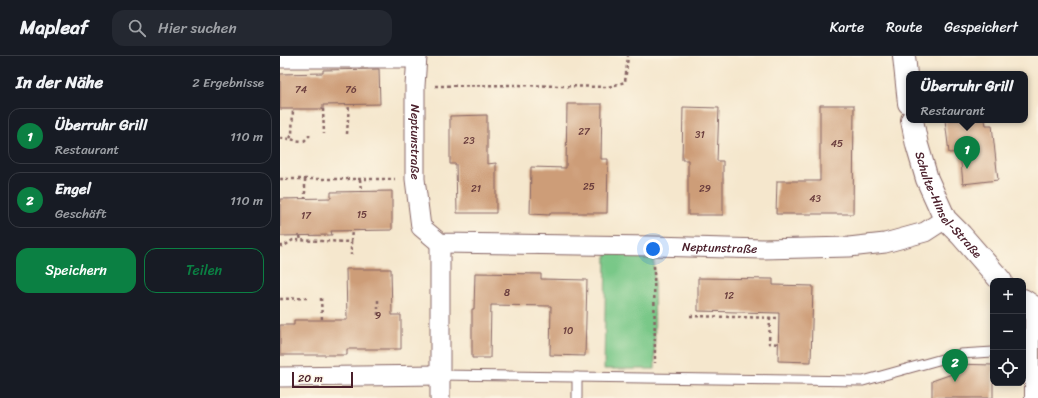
<!DOCTYPE html>
<html lang="de">
<head>
<meta charset="utf-8">
<style>
  body { margin:0; font-family:Sriracha,sans-serif; background:#242831; color:#f1f3f6 }
  .controls { position:absolute; right:12px; bottom:12px; display:grid; overflow:hidden; border-radius:8px; box-shadow:0 2px 10px #0003 }
  .controls button { width:36px; height:36px; display:grid; place-items:center; padding:0; border:0; border-bottom:1px solid #363941; background:#171b24; color:#f1f3f6; font:20px sans-serif }
  .scale { position:absolute; left:12px; bottom:10px; width:61px; box-sizing:border-box; padding-left:4px; border:2px solid #4a1f2b; border-top:0; font-size:11px; line-height:14px; white-space:nowrap; color:#4a1f2b; -webkit-text-stroke:3px #fcf5e5; paint-order:stroke }
  .you { position:absolute; left:373px; top:193px; width:14px; height:14px; margin:-10px; border:3px solid #fff; border-radius:50%; background:#1a73e8; box-shadow:0 0 0 6px #1a73e833 }
  .badge { display:grid; place-items:center; width:26px; height:26px; border-radius:50%; background:#0b8043; color:#fff; font-size:13px; font-weight:700 }
  .pin { position:absolute; translate:-50% -33px; filter:drop-shadow(0 1px 2px #0008) }
  .pin::after { content:''; position:absolute; top:21px; width:14px; height:12px; background:inherit; clip-path:polygon(0 0,100% 0,50% 100%) }
  .popup { position:absolute; left:626px; top:15px; width:122px; height:52px; box-sizing:border-box; display:grid; place-content:center; border-radius:8px; background:#171b24; filter:drop-shadow(0 1px 3px #0005); font-size:13px; white-space:nowrap; color:#9ea1a6 }
  .popup b { font-size:15px; color:#f1f3f6 }
  .popup::after { content:''; position:absolute; left:50%; top:100%; margin-left:-8px; border:8px solid transparent; border-top-color:#171b24 }
  .list { margin:0; padding:0; list-style:none }
  h2 { display:flex; justify-content:space-between; align-items:center; height:52px; margin:0; padding:0 16px; font-size:17px }
  h2 small { font-size:13px; font-weight:400; color:#9ea1a6 }
  .list li { display:grid; grid-template-columns:26px 1fr auto; gap:12px; align-items:center; box-sizing:border-box; height:56px; margin:0 8px 8px; padding:0 8px; border:1px solid #363941; border-radius:12px }
  .list b { display:block; font-size:15px; white-space:nowrap }
  .list p { margin:0; font-size:13px; white-space:nowrap; color:#9ea1a6 }
  .list em { font-size:13px; font-style:normal; color:#9ea1a6 }
  .actions { display:flex; gap:8px; padding:12px 16px }
  .actions a { flex:1; padding:9px 0; border:1px solid #0b8043; border-radius:12px; text-align:center; font-size:14px; color:#0b8043 }
  .actions .main { background:#0b8043; color:#fff }
  .icon { flex:none; width:22px; height:22px; fill:none; stroke:currentColor; stroke-width:2; stroke-linecap:round; stroke-linejoin:round }
  .map { position:relative; flex:none; width:758px; height:342px; overflow:hidden }
  header { display:flex; align-items:center; gap:24px; box-sizing:border-box; height:56px; padding:0 20px; background:#171b24; border-bottom:1px solid #363941 }
  header strong { font-size:19px }
  nav { display:flex; gap:22px; margin-inline-start:auto; font-size:14px }
  .search { width:280px; height:36px; background:#242831; display:flex; align-items:center; gap:10px; box-sizing:border-box; padding:0 14px; border-radius:12px; color:#9ea1a6; font-size:15px }
  main { display:flex }
  aside { flex:1; background:#171b24 }
  .map>svg:first-child { display:block }
  .green { fill:#79c888; stroke:#62745a }
  .building { fill:#cd9d78 }
  .lines { fill:none; stroke-linecap:round; stroke-linejoin:round }
  .service-casing { stroke:#866564; stroke-width:11 }
  .pedestrian-casing { stroke:#866564; stroke-width:16 }
  .minor-casing { stroke:#866564; stroke-width:21 }
  .tertiary-casing { stroke:#866564; stroke-width:24 }
  .path { stroke:#866564; stroke-width:2.5; stroke-dasharray:3 3; stroke-linecap:butt }
  .service { stroke:#fff; stroke-width:9 }
  .pedestrian { stroke:#fff; stroke-width:14 }
  .minor { stroke:#fff; stroke-width:19 }
  .tertiary { stroke:#fff; stroke-width:22 }
  .labels { text-anchor:middle; stroke-width:3; stroke-linejoin:round; paint-order:stroke }
  .number-label { font-size:10px; fill:#6b3e3e }
  .street-label { font-size:12px; fill:#4a1f2b; stroke:#fcf5e5 }
</style>
</head>
<body>
<header>
<strong>Mapleaf</strong>
<div class="search"><svg class="icon" aria-label="search" viewBox="0 0 24 24"><circle cx="10" cy="10" r="6"/><path d="M15 15l6 6"/></svg>Hier suchen</div>
<nav><a>Karte</a><a>Route</a><a>Gespeichert</a></nav>
</header>
<main>
<aside>
<h2>In der Nähe<small>2 Ergebnisse</small></h2>
<ul class="list">
<li><span class="badge">1</span><div><b>Überruhr Grill</b><p>Restaurant</p></div><em>110 m</em></li>
<li><span class="badge">2</span><div><b>Engel</b><p>Geschäft</p></div><em>110 m</em></li>
</ul>
<div class="actions"><a class="main">Speichern</a><a>Teilen</a></div>
</aside>
<div class="map">
<svg width="758" height="342" viewBox="0 0 758 342">
  <rect width="100%" height="100%" fill="#fcf5e5"/>
  <filter id="ink" filterUnits="userSpaceOnUse"><feTurbulence type="fractalNoise" baseFrequency=".025" numOctaves="2"/><feDisplacementMap in="SourceGraphic" scale="8" xChannelSelector="R" yChannelSelector="G"/><feConvolveMatrix kernelMatrix="1 2 1 2 8 2 1 2 1" color-interpolation-filters="sRGB"/></filter>
  <filter id="wash" filterUnits="userSpaceOnUse"><feTurbulence type="fractalNoise" baseFrequency=".012" numOctaves="4" result="noise"/><feDisplacementMap in="SourceGraphic" scale="16" xChannelSelector="R" yChannelSelector="G"/><feGaussianBlur stdDeviation="0.9" result="paint"/><feColorMatrix in="noise" values="0 0 0 0 0 0 0 0 0 0 0 0 0 0 0 0 0 1.4 0 .05"/><feComposite in="paint" operator="in"/></filter>
  <g filter="url(#wash)">
    <rect width="100%" height="100%" fill="#f5e7cd"/>
    <!-- green -->
    <polygon class="green" points="326,197 374,198 375,313 324,313"/>
    <g id="blocks">
      <!-- building -->
      <g class="building">
        <polygon points="99,13 100,48 43,49 43,53 0,53 0,18 43,17 43,14"/>
        <polygon points="287,48 322,48 321,103 328,103 327,157 270,157 270,159 250,158 251,111 286,112"/>
        <polygon points="540,49 574,49 573,158 496,158 497,125 540,125"/>
        <polygon points="403,51 439,52 437,105 443,105 443,159 408,159 408,104 402,104"/>
        <polygon points="207,59 207,108 216,107 216,157 177,157 176,108 170,108 170,60"/>
        <polygon points="665,64 705,64 706,69 712,69 718,124 683,128 680,96 669,97"/>
        <polygon points="112,135 112,174 51,175 52,179 0,180 0,143 51,142 51,136"/>
        <polygon points="66,213 111,213 112,259 121,259 121,293 67,293 67,299 0,299 0,269 14,269 14,264 67,264"/>
        <polygon points="195,217 261,218 261,223 307,224 305,300 270,299 271,250 211,249 210,302 192,302 192,253 194,253"/>
        <polygon points="418,222 493,223 493,229 533,230 531,306 498,305 499,257 418,255"/>
        <polygon points="672,308 713,309 713,342 652,342 652,325 672,318"/>
      </g>
    </g>
  </g>
  <g filter="url(#ink)">
    <use href="#blocks" fill-opacity="0" stroke="#866564" stroke-width="1"/>
    <g class="lines">
      <defs>
        <g id="service">
          <polyline points="160,319 583,325 680,298 713,296"/>
          <polyline points="297,342 297,321"/>
        </g>
        <polyline id="pedestrian" points="752,251 752,342"/>
        <g id="minor">
          <path id="s1" d="M137 0 135 30V123L141 171 160 187 374 190 483 193 569 191 605 187 645 176 665 163"/>
          <polyline points="0,2 137,2"/>
          <polyline points="0,321 160,319"/>
          <polyline points="160,342 160,187"/>
        </g>
        <g id="tertiary">
          <polyline points="624,0 629,47"/>
          <path id="s2" d="M632 64 637 89 647 123 665 163 681 179 721 225"/>
          <polyline points="743,244 758,254"/>
        </g>
      </defs>
      <!-- service casing -->
      <use href="#service" class="service-casing"/>
      <!-- pedestrian casing -->
      <use href="#pedestrian" class="pedestrian-casing"/>
      <!-- minor casing -->
      <use href="#minor" class="minor-casing"/>
      <!-- tertiary casing -->
      <use href="#tertiary" class="tertiary-casing"/>
      <!-- path -->
      <g class="path">
        <polyline points="155,30 234,29 328,31 345,26 348,0"/>
        <polyline points="43,53 44,78"/>
        <polyline points="67,78 69,48"/>
        <path d="M0 82C9 82 15 85 24 85L30 79"/>
        <polyline points="10,82 12,79 13,53"/>
        <polyline points="0,123 115,123"/>
        <polyline points="25,123 25,143"/>
        <polyline points="80,123 81,136"/>
        <polyline points="20,180 21,184"/>
        <polyline points="71,186 72,174"/>
        <polyline points="0,190 4,190 13,184 71,186 71,199"/>
        <polyline points="374,210 375,307"/>
        <polyline points="41,242 42,264"/>
        <polyline points="0,243 27,242"/>
        <polyline points="98,259 98,241"/>
        <polyline points="410,260 499,262"/>
        <polyline points="490,262 489,287 499,288"/>
      </g>
      <!-- service -->
      <use href="#service" class="service"/>
      <!-- pedestrian -->
      <use href="#pedestrian" class="pedestrian"/>
      <!-- minor -->
      <use href="#minor" class="minor"/>
      <!-- tertiary -->
      <use href="#tertiary" class="tertiary"/>
    </g>
  </g>
  <g class="labels">
    <!-- number labels -->
    <g class="number-label">
      <text x="21" y="37">74</text>
      <text x="71" y="37">76</text>
      <text x="304" y="79">27</text>
      <text x="420" y="82">31</text>
      <text x="189" y="88">23</text>
      <text x="557" y="91">45</text>
      <text x="309" y="134">25</text>
      <text x="196" y="136">21</text>
      <text x="425" y="136">29</text>
      <text x="535" y="146">43</text>
      <text x="82" y="162">15</text>
      <text x="26" y="163">17</text>
      <text x="227" y="240">8</text>
      <text x="449" y="243">12</text>
      <text x="98" y="263">9</text>
      <text x="288" y="278">10</text>
    </g>
    <!-- street labels -->
    <g class="street-label">
      <text dy="4" stroke="none"><textPath href="#s1" startOffset="86">Neptunstraße</textPath></text>
      <text dy="4" stroke="none"><textPath href="#s2" startOffset="94">Schulte-Hinsel-Straße</textPath></text>
      <text dy="4" stroke="none"><textPath href="#s1" startOffset="476">Neptunstraße</textPath></text>
    </g>
  </g>
</svg>
<div class="controls">
<button>+</button>
<button>−</button>
<button><svg class="icon" aria-label="locate" viewBox="0 0 24 24"><circle cx="12" cy="12" r="6"/><path d="M12 2v4M12 18v4M2 12h4M18 12h4"/></svg></button>
</div>
<div class="scale">20 m</div>
<div class="you"></div>
<div class="pin badge" style="left:687px;top:113px">1</div>
<div class="popup"><b>Überruhr Grill</b>Restaurant</div>
<div class="pin badge" style="left:675px;top:326px">2</div>
</div>
</main>
</body>
</html>
